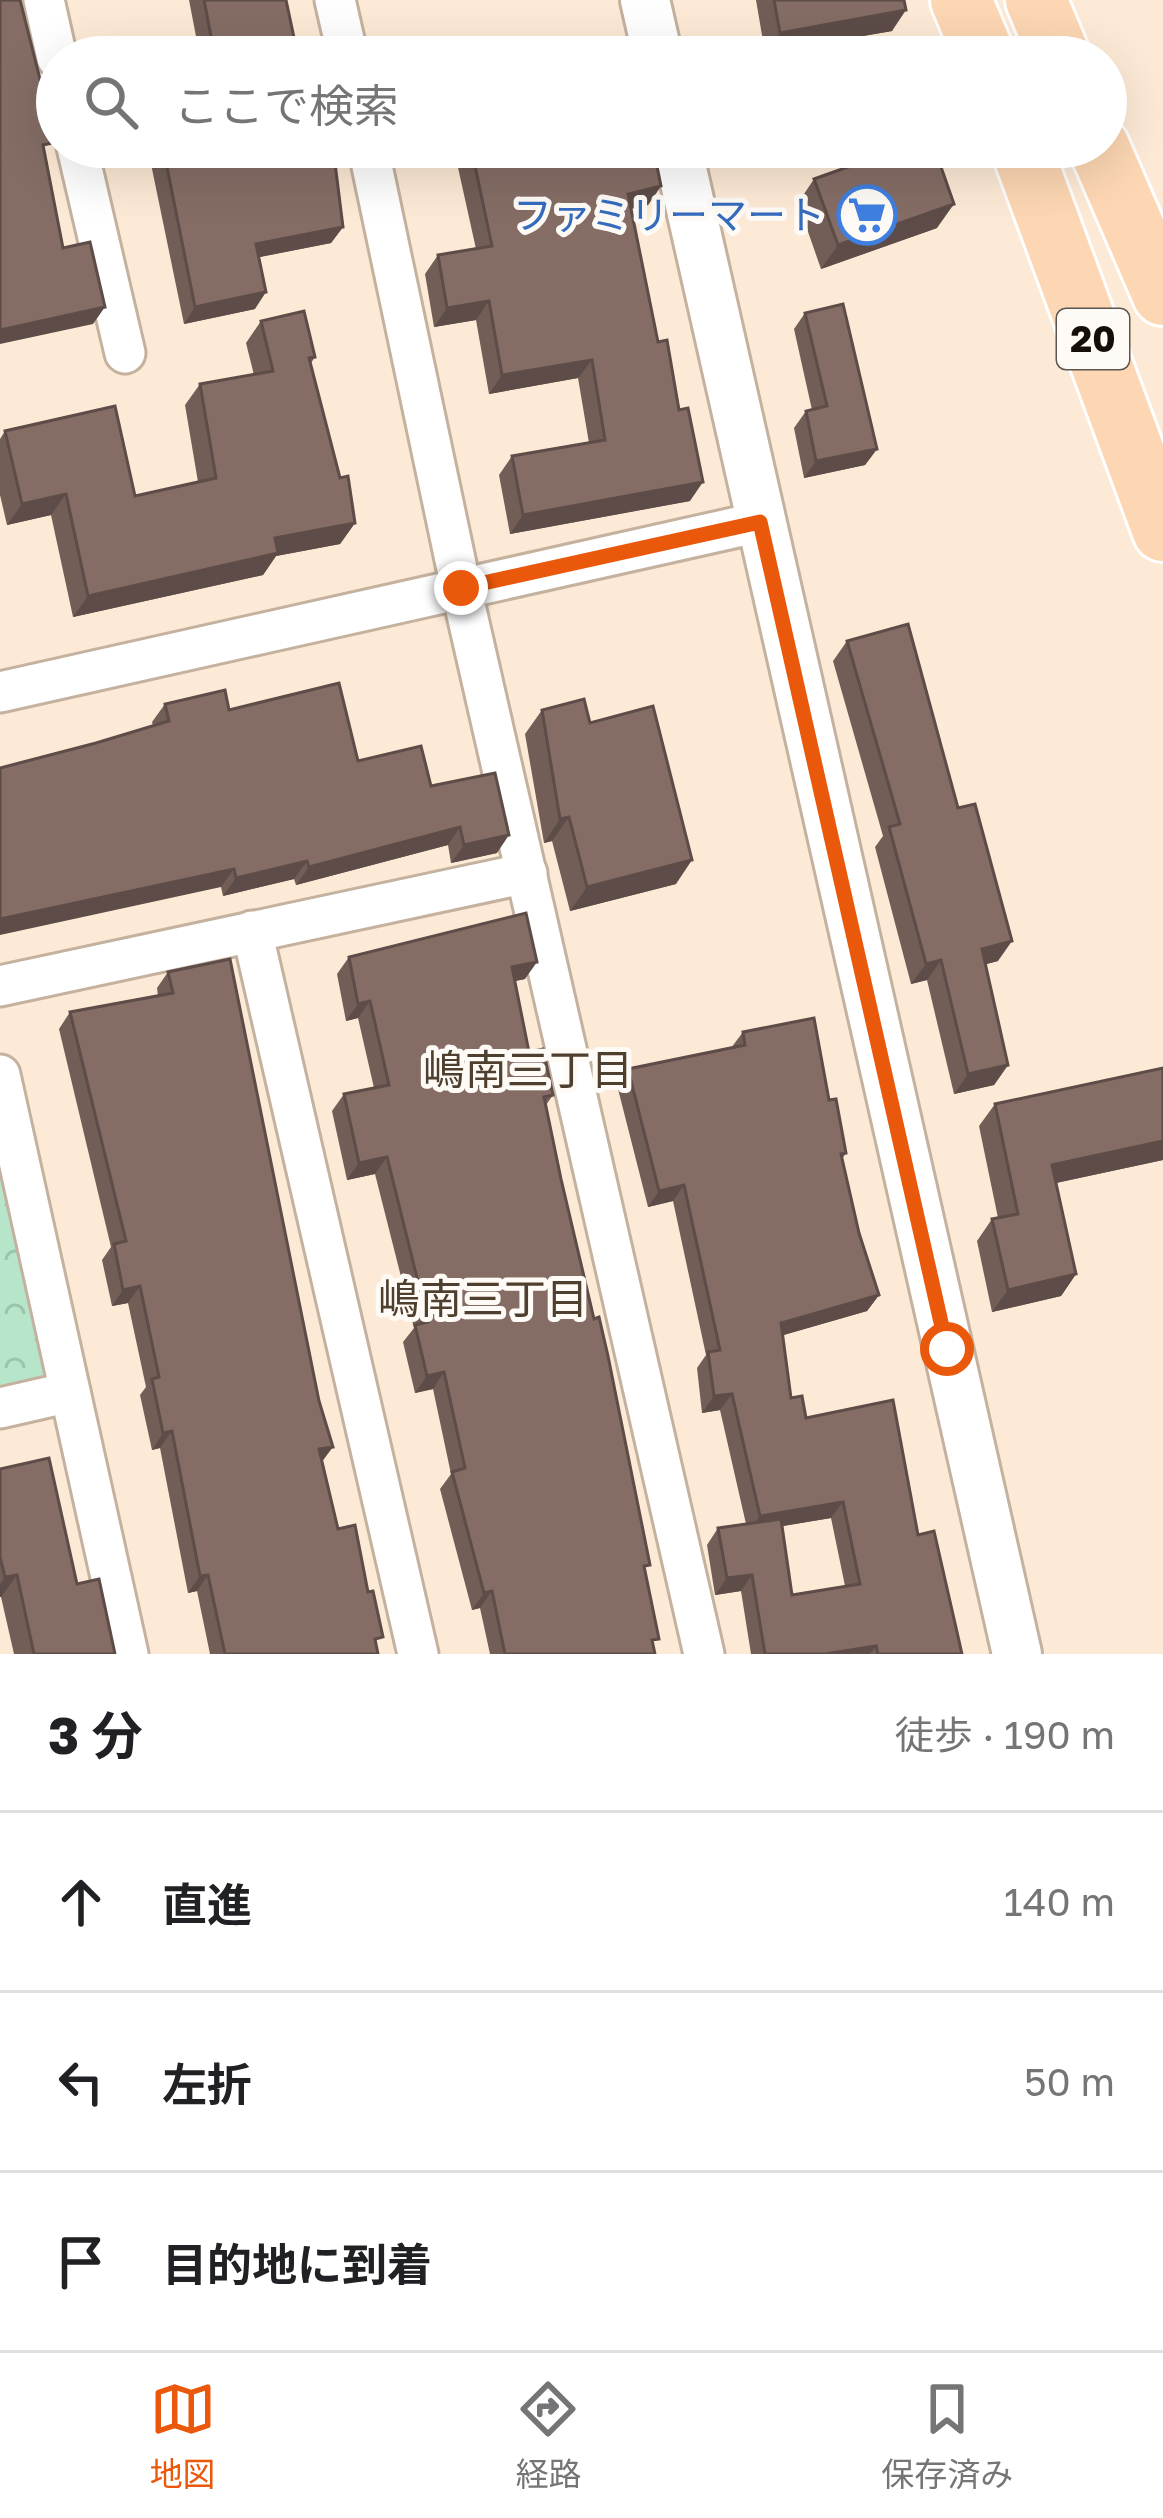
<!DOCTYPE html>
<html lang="ja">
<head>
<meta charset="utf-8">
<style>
  body { margin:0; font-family:"Golos Text","Noto Sans JP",sans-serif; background:#f6f6f6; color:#202124 }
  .stop { position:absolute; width:36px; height:36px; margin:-27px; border:9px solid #ea580c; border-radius:50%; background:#fff }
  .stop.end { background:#ea580c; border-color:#fff; box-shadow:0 3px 12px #0008 }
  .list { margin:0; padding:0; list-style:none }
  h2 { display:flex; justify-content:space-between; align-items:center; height:156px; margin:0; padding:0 48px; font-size:51px }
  h2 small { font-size:39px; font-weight:400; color:#757577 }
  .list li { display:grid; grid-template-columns:78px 1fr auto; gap:36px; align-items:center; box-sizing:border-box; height:180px; padding:0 48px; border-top:3px solid #e0e0e0 }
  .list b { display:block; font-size:45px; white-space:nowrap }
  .list em { font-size:39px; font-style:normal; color:#757577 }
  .icon { flex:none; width:66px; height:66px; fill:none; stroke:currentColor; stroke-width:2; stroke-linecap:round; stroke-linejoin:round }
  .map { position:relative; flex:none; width:1163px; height:1654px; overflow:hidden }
  .search { position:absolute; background:#fff; box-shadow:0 12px 48px #0002; left:36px; right:36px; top:36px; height:132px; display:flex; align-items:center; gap:30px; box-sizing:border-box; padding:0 42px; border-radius:66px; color:#757577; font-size:45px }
  .sheet { height:696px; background:#fff }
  nav { display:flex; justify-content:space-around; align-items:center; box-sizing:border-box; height:168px; border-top:3px solid #e0e0e0; background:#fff; font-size:33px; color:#757577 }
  nav a { display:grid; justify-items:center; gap:6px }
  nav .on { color:#ea580c }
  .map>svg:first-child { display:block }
  .forest { fill:url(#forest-crowns) }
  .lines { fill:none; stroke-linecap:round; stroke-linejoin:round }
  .minor-casing { stroke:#c4b29f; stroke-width:45 }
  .tertiary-casing { stroke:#c4b29f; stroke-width:54 }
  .primary-casing { stroke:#fff; stroke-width:66 }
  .minor { stroke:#fff; stroke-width:39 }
  .tertiary { stroke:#fff; stroke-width:48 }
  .primary { stroke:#fdd7b3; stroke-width:60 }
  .wall { fill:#725e57; fill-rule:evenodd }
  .shaded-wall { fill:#5d4c47 }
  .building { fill:#856d65; stroke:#5d4c47; stroke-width:3 }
  .route { stroke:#ea580c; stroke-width:15 }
  .labels { text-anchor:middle; stroke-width:10; stroke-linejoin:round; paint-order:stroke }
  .shield { fill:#fefaf6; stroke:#5b554f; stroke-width:3 }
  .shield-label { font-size:36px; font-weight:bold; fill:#150e08 }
  .shop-label { font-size:39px; fill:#366cbe; stroke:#fefaf6; text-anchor:end }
  .neighbourhood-label { font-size:42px; fill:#4e3f2f; stroke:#fefaf6 }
</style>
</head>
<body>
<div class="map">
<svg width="1163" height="1654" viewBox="0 0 1163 1654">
  <defs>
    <pattern id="forest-crowns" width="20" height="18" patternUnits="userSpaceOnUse" patternTransform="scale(3)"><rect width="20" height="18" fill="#b7e5ca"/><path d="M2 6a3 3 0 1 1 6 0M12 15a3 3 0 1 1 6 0" fill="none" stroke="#9cc3ac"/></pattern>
  </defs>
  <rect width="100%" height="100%" fill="#fdead6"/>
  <!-- forest -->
  <polygon class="forest" points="0,1075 70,1392 0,1408"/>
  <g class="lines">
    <defs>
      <g id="minor">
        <polyline points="44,0 57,58"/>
        <polyline points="335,0 348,57"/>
        <polyline points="77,147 125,353"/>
        <polyline points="368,147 461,588 704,1654"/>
        <polyline points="0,692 760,522"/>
        <polyline points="252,931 418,1654"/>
        <polyline points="0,986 527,873"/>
        <polyline points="0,1075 128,1654"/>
        <polyline points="0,1408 70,1392"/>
      </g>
      <g id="tertiary">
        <polyline points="645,0 658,57"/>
        <polyline points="677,147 1017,1654"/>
      </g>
      <g id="primary">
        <polyline points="961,0 985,57"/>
        <polyline points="1036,0 1060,57"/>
        <polyline points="1021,147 1163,531"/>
        <polyline points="1099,147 1163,295"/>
      </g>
    </defs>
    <!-- minor casing -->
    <use href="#minor" class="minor-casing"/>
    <!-- tertiary casing -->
    <use href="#tertiary" class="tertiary-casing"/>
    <!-- primary casing -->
    <use href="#primary" class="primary-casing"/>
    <!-- minor -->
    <use href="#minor" class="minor"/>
    <!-- tertiary -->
    <use href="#tertiary" class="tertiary"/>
    <!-- primary -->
    <use href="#primary" class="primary"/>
  </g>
  <!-- wall -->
  <g class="wall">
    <polygon points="189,0 286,0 296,47 308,57 200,57"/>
    <polygon points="756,0 904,0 892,31 765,53"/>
    <polygon points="140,147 333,147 343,227 331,243 259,257 255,309 184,324 151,164 144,165"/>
    <polygon points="468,147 653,147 661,186 648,205 631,209 690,501 510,534 499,475 512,456 589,443 578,378 489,394 476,320 434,327 425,274 438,255 476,249 457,163"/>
    <polygon points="814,179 937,228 821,269 798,203"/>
    <polygon points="805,313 877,449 865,465 804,478 794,428 806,411 812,410 794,329"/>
    <polygon points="261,321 315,357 311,363 340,478 355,523 340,544 276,556 263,575 73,617 51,515 7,525 0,495 0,439 5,431 135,496 198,482 185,405 200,384 254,375 246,343"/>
    <polygon points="847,641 958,808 998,961 986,964 1008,1065 994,1085 954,1094 927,980 911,984 875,847 883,836 833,661"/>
    <polygon points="165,704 229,710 358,761 431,786 497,853 451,863 448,845 296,885 294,879 223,896 221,887 96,743 153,726 152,722"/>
    <polygon points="542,710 590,723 676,884 570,911 552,841 544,843 525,734"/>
    <polygon points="349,957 525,979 515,981 529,1052 553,1095 546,1105 645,1571 655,1654 490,1654 480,1608 472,1610 440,1489 451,1474 433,1389 415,1393 403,1342 414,1328 375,1174 347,1180 332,1111 344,1094 374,1088 358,1018 346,1021 337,974"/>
    <polygon points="168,972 322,1462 338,1529 378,1654 210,1654 197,1591 188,1593 160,1448 152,1450 140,1395 146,1387 128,1303 112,1306 102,1260 111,1247 59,1029 70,1012 158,996 157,988"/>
    <path d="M743 1032 829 1100 846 1153 842 1159 859 1233 879 1295 867 1311 783 1335 791 1398 806 1418 918 1535 962 1654H751L741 1591 715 1595 707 1545 718 1528 746 1524 720 1410 702 1413 697 1368 706 1355 673 1201 648 1207 617 1085 628 1069 731 1048ZM831 1518 845 1586 792 1595 782 1526Z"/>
    <polygon points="1163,1068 1163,1160 1056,1183 1076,1274 1061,1296 992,1312 977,1241 992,1219 998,1218 979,1126 995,1104"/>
    <polygon points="0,1469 77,1584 115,1654 14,1654 1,1597 0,1597"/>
  </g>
  <!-- shaded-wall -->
  <g class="shaded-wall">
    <polygon points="906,10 892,31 765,53 780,33"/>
    <polygon points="163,147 151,164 144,165 155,149"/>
    <polygon points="661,186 648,205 615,212 628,194"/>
    <polygon points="954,204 937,228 821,269 838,245"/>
    <polygon points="343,227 331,243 245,260 256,244"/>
    <polygon points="266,292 255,309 184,324 195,307"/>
    <polygon points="489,301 476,320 434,327 447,308"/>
    <polygon points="105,307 93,324 0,344 0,330"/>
    <polygon points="592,360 578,378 489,394 502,375"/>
    <polygon points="877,449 865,465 804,478 816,461"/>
    <polygon points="703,482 690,501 510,534 523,515"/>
    <polygon points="66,494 51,515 7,525 22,504"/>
    <polygon points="355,523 340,544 276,556 263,575 73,617 88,596 275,538"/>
    <polygon points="569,817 552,841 544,843 560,819"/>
    <polygon points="460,827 448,845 296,885 309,867"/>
    <polygon points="509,835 497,853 451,863 464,845"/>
    <polygon points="692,860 676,884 570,911 587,887"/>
    <polygon points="307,861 294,879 223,896 236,878"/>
    <polygon points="234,869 221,887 0,935 0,919"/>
    <polygon points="1012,941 998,961 968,969 982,949"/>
    <polygon points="941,960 927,980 911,984 926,964"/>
    <polygon points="537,962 525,979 500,984 512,967"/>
    <polygon points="370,1001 358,1018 346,1021 358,1004"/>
    <polygon points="1008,1065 994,1085 954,1094 968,1074"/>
    <polygon points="1163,1141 1163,1160 1037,1187 1052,1165"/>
    <polygon points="387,1157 375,1174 347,1180 359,1163"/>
    <polygon points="684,1185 673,1201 648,1207 659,1191"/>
    <polygon points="1076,1274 1061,1296 992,1312 1008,1290"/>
    <polygon points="140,1286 128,1303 112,1306 123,1290"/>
    <polygon points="879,1295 867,1311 770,1339 781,1323"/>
    <polygon points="444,1372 433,1389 415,1393 427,1376"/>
    <polygon points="732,1394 720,1410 702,1413 714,1396"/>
    <polygon points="172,1431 160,1448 152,1450 163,1433"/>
    <polygon points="333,1447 321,1463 319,1449"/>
    <polygon points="843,1502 831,1518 748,1532 760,1516"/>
    <polygon points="17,1575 1,1597 0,1597 0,1584 5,1577"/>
    <polygon points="208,1575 197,1591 188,1593 200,1576"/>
    <polygon points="752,1575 741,1591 715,1595 727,1578"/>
    <polygon points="492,1591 480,1608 472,1610 484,1593"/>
    <polygon points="876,1646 870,1654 825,1654"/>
  </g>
  <!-- building -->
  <g class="building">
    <polygon points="0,0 20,0 43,91 52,143 43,145 63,248 90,242 105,307 0,330"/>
    <polygon points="204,0 286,0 296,47 305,45 308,57 215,57"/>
    <polygon points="774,0 904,0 906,10 780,33"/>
    <polygon points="155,147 333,147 343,227 256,244 266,292 195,307 163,147 155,149"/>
    <polygon points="471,147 653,147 661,186 628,194 658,342 667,340 679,410 688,408 703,482 523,515 512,456 605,440 592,360 502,375 489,301 447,308 438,255 492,246"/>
    <polygon points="904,147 934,147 954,204 838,245 814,179"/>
    <polygon points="843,304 877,449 816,461 806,411 827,406 805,313"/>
    <polygon points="304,311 315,357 309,358 340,478 348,476 355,523 275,538 278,553 88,596 66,494 22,504 5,431 115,406 135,496 216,478 200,384 273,371 261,321"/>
    <polygon points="908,624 958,808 975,804 1012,941 982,949 1008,1065 968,1074 941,960 926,964 889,827 900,824 847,641"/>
    <polygon points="339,683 358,761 421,746 431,786 495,773 509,835 464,845 460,827 309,867 307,861 236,878 234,869 0,919 0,768 96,743 169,721 165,704 225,690 229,710"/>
    <polygon points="584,699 590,723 653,706 692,860 587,887 569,817 560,819 542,710"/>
    <polygon points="526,913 537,962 512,967 529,1052 543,1049 553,1095 544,1097 561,1179 594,1319 599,1317 608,1356 650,1565 644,1566 659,1639 652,1640 655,1654 505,1654 492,1591 484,1593 452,1472 465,1468 444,1372 427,1376 415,1325 428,1322 387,1157 359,1163 344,1094 389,1085 370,1001 358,1004 349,957"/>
    <polygon points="230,959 319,1401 333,1447 319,1449 338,1529 355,1525 368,1592 373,1591 383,1637 375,1639 378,1654 225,1654 208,1575 200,1576 172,1431 163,1433 152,1379 159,1377 140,1286 123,1290 114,1244 126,1241 70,1012 173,993 168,972"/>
    <polygon points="814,1018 829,1100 836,1099 846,1153 841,1154 859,1233 879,1295 781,1323 791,1398 802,1396 806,1418 893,1400 918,1535 934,1531 962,1654 878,1654 876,1646 825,1654 765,1654 752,1575 727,1578 718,1528 781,1519 792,1595 860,1584 843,1502 760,1516 732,1394 714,1396 708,1352 720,1350 684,1185 659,1191 628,1069 745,1045 743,1032"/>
    <polygon points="1163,1068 1163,1141 1052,1165 1076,1274 1008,1290 992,1219 1018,1214 995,1104"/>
    <polygon points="49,1458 77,1584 99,1579 115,1654 34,1654 17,1575 5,1577 0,1557 0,1469"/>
  </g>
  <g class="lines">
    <!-- route -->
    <polyline class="route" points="461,588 760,522 947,1349"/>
  </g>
  <!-- icons -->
  <defs>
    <symbol id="supermarket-ring" viewBox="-11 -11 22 22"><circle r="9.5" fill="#fefaf6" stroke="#3f7fe0" stroke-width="1.5"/><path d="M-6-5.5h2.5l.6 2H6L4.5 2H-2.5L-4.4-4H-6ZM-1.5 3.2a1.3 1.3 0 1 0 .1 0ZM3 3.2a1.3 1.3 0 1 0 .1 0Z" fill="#3f7fe0"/></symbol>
  </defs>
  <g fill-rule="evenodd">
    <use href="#supermarket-ring" x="834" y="182" width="66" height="66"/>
  </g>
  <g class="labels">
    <!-- shield labels -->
    <rect class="shield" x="1057" y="309" width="72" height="60" rx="9"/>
    <g class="shield-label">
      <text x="1093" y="352">20</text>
    </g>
    <!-- shop labels -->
    <g class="shop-label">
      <text x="825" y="229">ファミリーマート</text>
    </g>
    <!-- neighbourhood labels -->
    <g class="neighbourhood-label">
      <text x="528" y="1085">嶋南三丁目</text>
      <text x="483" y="1314">嶋南三丁目</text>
    </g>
  </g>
</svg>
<div class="stop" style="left:947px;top:1349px"></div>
<div class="stop end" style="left:461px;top:588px"></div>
<div class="search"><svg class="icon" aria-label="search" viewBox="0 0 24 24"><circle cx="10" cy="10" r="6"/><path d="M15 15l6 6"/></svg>ここで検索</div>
</div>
<section class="sheet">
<h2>3 分<small>徒歩 · 190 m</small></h2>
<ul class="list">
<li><svg class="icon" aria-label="ahead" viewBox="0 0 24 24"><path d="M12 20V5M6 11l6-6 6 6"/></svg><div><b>直進</b></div><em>140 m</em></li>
<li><svg class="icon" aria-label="left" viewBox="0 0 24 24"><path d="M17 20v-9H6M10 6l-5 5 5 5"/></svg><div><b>左折</b></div><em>50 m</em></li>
<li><svg class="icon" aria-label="arrive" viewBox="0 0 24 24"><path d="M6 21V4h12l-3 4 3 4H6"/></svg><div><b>目的地に到着</b></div></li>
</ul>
</section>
<nav>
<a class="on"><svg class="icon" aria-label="map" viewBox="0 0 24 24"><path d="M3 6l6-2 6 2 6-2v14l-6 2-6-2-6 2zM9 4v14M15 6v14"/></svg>地図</a>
<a><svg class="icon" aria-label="directions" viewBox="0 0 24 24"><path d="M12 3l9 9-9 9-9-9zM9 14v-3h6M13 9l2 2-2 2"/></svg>経路</a>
<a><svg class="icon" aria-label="saved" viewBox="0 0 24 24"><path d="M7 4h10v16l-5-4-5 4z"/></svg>保存済み</a>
</nav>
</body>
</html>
